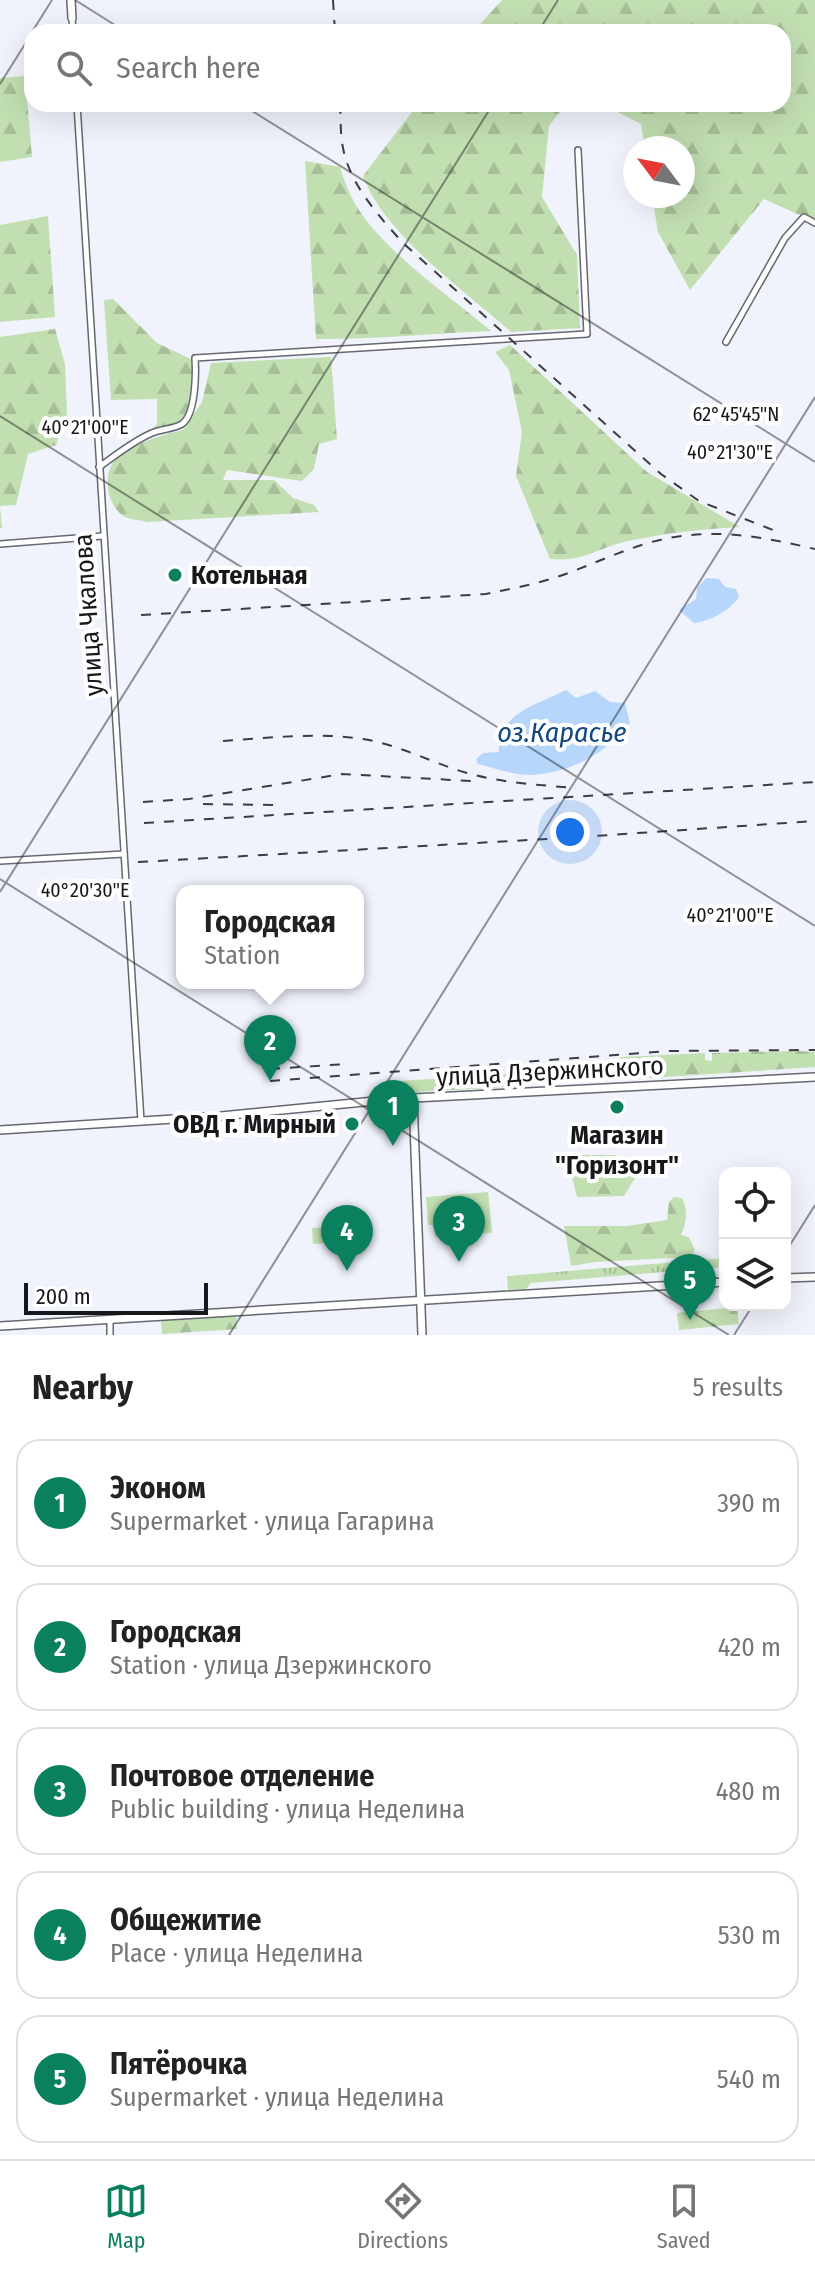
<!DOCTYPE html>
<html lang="en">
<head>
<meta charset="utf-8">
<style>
  body { margin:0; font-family:"Fira Sans Condensed",sans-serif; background:#f2f2f2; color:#222 }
  .controls { position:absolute; right:24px; bottom:24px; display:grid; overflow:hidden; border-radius:16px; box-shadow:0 8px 32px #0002 }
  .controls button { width:72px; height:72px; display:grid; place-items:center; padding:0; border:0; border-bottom:2px solid #e0e0e0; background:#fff; color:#222; font:40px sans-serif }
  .compass { position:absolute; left:623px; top:136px; width:72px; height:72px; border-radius:50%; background:#fff; box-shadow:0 8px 32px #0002; rotate:302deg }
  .scale { position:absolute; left:24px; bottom:20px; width:184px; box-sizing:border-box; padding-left:8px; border:4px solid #17181b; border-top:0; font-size:22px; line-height:28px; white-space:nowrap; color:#17181b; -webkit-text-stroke:6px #fff; paint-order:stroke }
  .you { position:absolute; left:570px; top:832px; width:28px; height:28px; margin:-20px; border:6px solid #fff; border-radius:50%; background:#1a73e8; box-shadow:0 0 0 12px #1a73e833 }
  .badge { display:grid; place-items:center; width:52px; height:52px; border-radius:50%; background:#0b805e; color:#fff; font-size:26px; font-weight:700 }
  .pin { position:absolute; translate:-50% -66px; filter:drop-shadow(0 2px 4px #0008) }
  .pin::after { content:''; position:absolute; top:42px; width:28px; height:24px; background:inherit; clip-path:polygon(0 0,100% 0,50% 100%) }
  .popup { position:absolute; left:176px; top:885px; width:188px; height:104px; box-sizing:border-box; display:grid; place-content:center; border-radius:16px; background:#fff; filter:drop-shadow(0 2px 6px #0005); font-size:26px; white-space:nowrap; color:#767676 }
  .popup b { font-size:30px; color:#222 }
  .popup::after { content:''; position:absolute; left:50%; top:100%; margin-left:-16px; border:16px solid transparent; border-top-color:#fff }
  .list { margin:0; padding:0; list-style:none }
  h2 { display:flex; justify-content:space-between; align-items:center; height:104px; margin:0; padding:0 32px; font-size:34px }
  h2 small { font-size:26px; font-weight:400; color:#767676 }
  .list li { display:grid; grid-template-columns:52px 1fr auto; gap:24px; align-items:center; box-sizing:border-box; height:128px; margin:0 16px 16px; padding:0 16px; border:2px solid #e0e0e0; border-radius:24px }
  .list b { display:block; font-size:30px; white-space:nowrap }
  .list p { margin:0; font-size:26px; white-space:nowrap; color:#767676 }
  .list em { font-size:26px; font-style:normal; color:#767676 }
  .icon { flex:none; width:44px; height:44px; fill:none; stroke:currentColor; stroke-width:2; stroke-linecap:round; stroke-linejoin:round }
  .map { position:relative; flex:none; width:815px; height:1335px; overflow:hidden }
  .search { position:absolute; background:#fff; box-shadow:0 8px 32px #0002; left:24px; right:24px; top:24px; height:88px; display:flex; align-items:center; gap:20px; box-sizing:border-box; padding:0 28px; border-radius:24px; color:#767676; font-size:30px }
  .sheet { height:824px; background:#fff }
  nav { display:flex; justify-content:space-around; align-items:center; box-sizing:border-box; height:112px; border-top:2px solid #e0e0e0; background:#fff; font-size:22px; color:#767676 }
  nav a { display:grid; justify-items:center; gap:4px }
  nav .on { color:#0b805e }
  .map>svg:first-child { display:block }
  .grass { fill:url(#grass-tufts) }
  .forest { fill:url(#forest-firs) }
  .park { fill:#c2dfb2 }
  .water { fill:#b6d6fc }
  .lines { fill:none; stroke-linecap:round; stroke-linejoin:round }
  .minor-casing { stroke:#656870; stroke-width:8 }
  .tertiary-casing { stroke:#656870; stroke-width:10 }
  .minor { stroke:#fff; stroke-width:5 }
  .tertiary { stroke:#fff; stroke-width:7 }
  .rail { stroke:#3b3d41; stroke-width:2; stroke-dasharray:10 10; stroke-linecap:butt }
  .ticks { fill:none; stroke:#17181b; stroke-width:2; stroke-opacity:0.45 }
  .poi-dot { fill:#0b805e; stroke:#fff; stroke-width:3 }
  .labels { text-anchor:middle; stroke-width:8; stroke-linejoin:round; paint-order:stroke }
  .poi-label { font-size:26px; font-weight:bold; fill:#17181b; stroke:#fff; text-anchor:start }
  .street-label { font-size:26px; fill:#17181b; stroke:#fff }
  .water-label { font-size:28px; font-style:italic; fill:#114880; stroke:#fff }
  .ticks-label { font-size:20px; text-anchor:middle; fill:#17181b; stroke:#fff; stroke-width:8; stroke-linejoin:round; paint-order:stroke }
</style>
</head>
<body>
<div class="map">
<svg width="815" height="1335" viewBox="0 0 815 1335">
  <defs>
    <pattern id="grass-tufts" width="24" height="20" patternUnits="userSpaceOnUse" patternTransform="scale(2)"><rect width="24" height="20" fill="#c2dfb2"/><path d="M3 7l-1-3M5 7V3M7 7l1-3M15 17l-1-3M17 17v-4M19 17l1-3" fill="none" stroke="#a6bf98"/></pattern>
    <pattern id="forest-firs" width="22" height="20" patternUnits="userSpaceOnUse" patternTransform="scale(2)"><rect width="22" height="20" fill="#c2dfb2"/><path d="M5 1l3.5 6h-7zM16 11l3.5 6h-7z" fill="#a6bf98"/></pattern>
  </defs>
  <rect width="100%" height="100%" fill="#f0f3fc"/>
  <!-- grass -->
  <polygon class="grass" points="725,1258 725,1267 531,1283 526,1289 508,1290 507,1276"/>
  <!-- forest -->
  <g class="forest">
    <polygon points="502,0 815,0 815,222 764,199 690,290 658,232 652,196 683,196 683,148 645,148 641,124 602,104 783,104 783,32 473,32"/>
    <polygon points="25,76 32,157 0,162 0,78"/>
    <path d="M418 104H566L549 126 542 197 577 255 580 328 511 332C465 291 384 234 363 176Z"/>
    <path d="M305 161 340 167C343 176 346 187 351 196 375 246 449 295 491 331 432 333 374 340 316 339Z"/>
    <polygon points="48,216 55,317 0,322 0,225"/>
    <polygon points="113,299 157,343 193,360 189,412 180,422 151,431 157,424 157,399 111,400 104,300"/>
    <polygon points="55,329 65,364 67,414 56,445 28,454 16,505 0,506 2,528 0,528 0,337"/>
    <path d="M510 345 647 472 740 527C702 529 666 533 628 541 597 548 585 562 550 559L516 476 522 432 509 370 495 352Z"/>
    <path d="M331 357 337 439 319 444 314 469 302 481 227 470 223 480H274L293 498 314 505 319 512 147 522C141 520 129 520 123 516 107 504 102 475 115 460 127 445 165 434 183 430L202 402 211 363Z"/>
    <polygon points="800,1051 815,1052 815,1067 621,1080 620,1057 705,1053 705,1060 712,1061 712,1053"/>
    <polygon points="511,1074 505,1087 399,1093 398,1081"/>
    <polygon points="582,1155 614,1155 630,1160 635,1178 624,1196 577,1197 568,1161"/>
    <path d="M674 1197 682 1198C688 1211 687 1222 681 1235L689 1237 695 1250 690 1257 595 1262 571 1266 564 1226H627L667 1220 669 1202Z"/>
    <polygon points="737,1307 739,1324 679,1330 677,1313"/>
    <polygon points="236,1313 237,1329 162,1334 161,1318"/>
  </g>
  <!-- park -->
  <g class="park">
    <polygon points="488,1192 492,1233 435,1237 434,1225 428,1225 426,1197"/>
    <polygon points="363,1226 364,1241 313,1244 312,1228"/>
  </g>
  <!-- water -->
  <g class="water">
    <path d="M706 578 719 579 725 587 736 589 739 597C729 611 711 621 694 623L679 610 696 599 697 588Z"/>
    <path d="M566 690 576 698 595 691 610 702 625 703 630 723C608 753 571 772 533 775 516 776 495 768 478 764L476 759 483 753 499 752V732L515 716 527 708Z"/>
  </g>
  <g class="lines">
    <defs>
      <g id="minor">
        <polyline points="72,18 73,32"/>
        <polyline points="77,104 141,1121"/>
        <polyline points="726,342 785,238 804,217 815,223"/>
        <path d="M99 467C116 455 133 441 152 433 161 429 174 429 182 424 196 414 196 373 195 358L587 334 578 150"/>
        <polyline points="0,544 103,536"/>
        <polyline points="0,861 124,854"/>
        <polyline points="110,1320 110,1335"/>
      </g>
      <g id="tertiary">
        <polyline points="71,0 72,18"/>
        <polyline points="413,1098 422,1335"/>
        <polyline points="0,1130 221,1116 395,1099 815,1077"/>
        <polyline points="785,1278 815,1277"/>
        <polyline points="0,1326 725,1282"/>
      </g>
    </defs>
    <!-- minor casing -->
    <use href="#minor" class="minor-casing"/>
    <!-- tertiary casing -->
    <use href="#tertiary" class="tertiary-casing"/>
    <!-- minor -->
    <use href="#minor" class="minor"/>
    <!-- tertiary -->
    <use href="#tertiary" class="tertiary"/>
    <!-- rail -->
    <g class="rail">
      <polyline points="333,0 335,32"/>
      <path d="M340 104C341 118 340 134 343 148 350 185 379 216 403 243L661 474 699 501 778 532"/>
      <path d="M141 615 486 594C504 590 522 587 540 582 586 570 628 544 675 537 723 529 768 538 815 549"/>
      <path d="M223 741C269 738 317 732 363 739 400 745 432 763 467 773 502 783 540 785 576 788"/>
      <polyline points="143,802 189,799 342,774 471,781"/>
      <polyline points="203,804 279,805"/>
      <polyline points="144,823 815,782"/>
      <polyline points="138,862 565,838 815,821"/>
      <polyline points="270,1069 346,1064"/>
      <polyline points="270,1081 669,1051 815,1050"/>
    </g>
  </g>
  <!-- ticks -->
  <path class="ticks" d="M75 0 126 32M32 32 52 0M538 32 558 0M0 84 32 33M241 104 815 462M0 416 815 926M0 879 729 1335M0 892 493 104M785 1253 815 1205M229 1335 815 397M734 1335 753 1305"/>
  <!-- markers -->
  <g class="poi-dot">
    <circle cx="175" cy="575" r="8"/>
    <circle cx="617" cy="1107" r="8"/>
    <circle cx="352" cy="1124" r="8"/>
  </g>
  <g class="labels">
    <!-- poi labels -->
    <g class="poi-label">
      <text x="191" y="584">Котельная</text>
      <text x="336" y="1133" text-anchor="end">ОВД г. Мирный</text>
      <text x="617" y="1144" text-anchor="middle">Магазин<tspan x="617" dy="30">"Горизонт"</tspan></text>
    </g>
    <!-- street labels -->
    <g class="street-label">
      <text transform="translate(88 615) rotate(-94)" y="9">улица Чкалова</text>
      <text transform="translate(550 1071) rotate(-3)" y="9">улица Дзержинского</text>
    </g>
    <!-- water labels -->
    <g class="water-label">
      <text x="562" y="742">оз.Карасье</text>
    </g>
  </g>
  <g class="ticks-label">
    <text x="736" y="421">62°45'45"N</text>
    <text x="85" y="434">40°21'00"E</text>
    <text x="730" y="459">40°21'30"E</text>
    <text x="85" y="897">40°20'30"E</text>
    <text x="730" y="922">40°21'00"E</text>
  </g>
</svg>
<div class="controls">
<button><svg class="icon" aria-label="locate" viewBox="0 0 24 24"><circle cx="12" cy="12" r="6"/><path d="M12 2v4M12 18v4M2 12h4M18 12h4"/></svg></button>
<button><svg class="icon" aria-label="layers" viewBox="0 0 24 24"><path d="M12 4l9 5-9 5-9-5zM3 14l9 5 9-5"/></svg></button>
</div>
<svg class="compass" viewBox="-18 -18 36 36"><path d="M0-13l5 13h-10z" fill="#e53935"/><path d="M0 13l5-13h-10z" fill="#767676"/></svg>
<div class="scale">200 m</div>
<div class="you"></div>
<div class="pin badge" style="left:393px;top:1146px">1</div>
<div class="pin badge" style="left:270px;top:1081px">2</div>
<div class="popup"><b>Городская</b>Station</div>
<div class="pin badge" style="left:459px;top:1262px">3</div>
<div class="pin badge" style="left:347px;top:1271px">4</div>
<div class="pin badge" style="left:690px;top:1320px">5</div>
<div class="search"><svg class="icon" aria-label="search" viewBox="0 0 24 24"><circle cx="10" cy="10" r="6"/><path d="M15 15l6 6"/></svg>Search here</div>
</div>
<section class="sheet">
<h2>Nearby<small>5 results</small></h2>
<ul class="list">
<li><span class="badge">1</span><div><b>Эконом</b><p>Supermarket · улица Гагарина</p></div><em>390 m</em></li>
<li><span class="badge">2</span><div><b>Городская</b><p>Station · улица Дзержинского</p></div><em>420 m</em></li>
<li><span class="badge">3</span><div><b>Почтовое отделение</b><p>Public building · улица Неделина</p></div><em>480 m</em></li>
<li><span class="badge">4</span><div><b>Общежитие</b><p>Place · улица Неделина</p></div><em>530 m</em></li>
<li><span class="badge">5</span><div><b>Пятёрочка</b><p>Supermarket · улица Неделина</p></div><em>540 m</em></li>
</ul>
</section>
<nav>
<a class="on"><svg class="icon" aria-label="map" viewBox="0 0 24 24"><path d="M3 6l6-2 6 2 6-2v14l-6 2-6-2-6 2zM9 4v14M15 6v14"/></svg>Map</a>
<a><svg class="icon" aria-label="directions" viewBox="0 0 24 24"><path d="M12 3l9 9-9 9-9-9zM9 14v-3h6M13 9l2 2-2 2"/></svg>Directions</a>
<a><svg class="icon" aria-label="saved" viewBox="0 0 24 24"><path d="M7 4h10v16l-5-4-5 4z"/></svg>Saved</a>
</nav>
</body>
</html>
